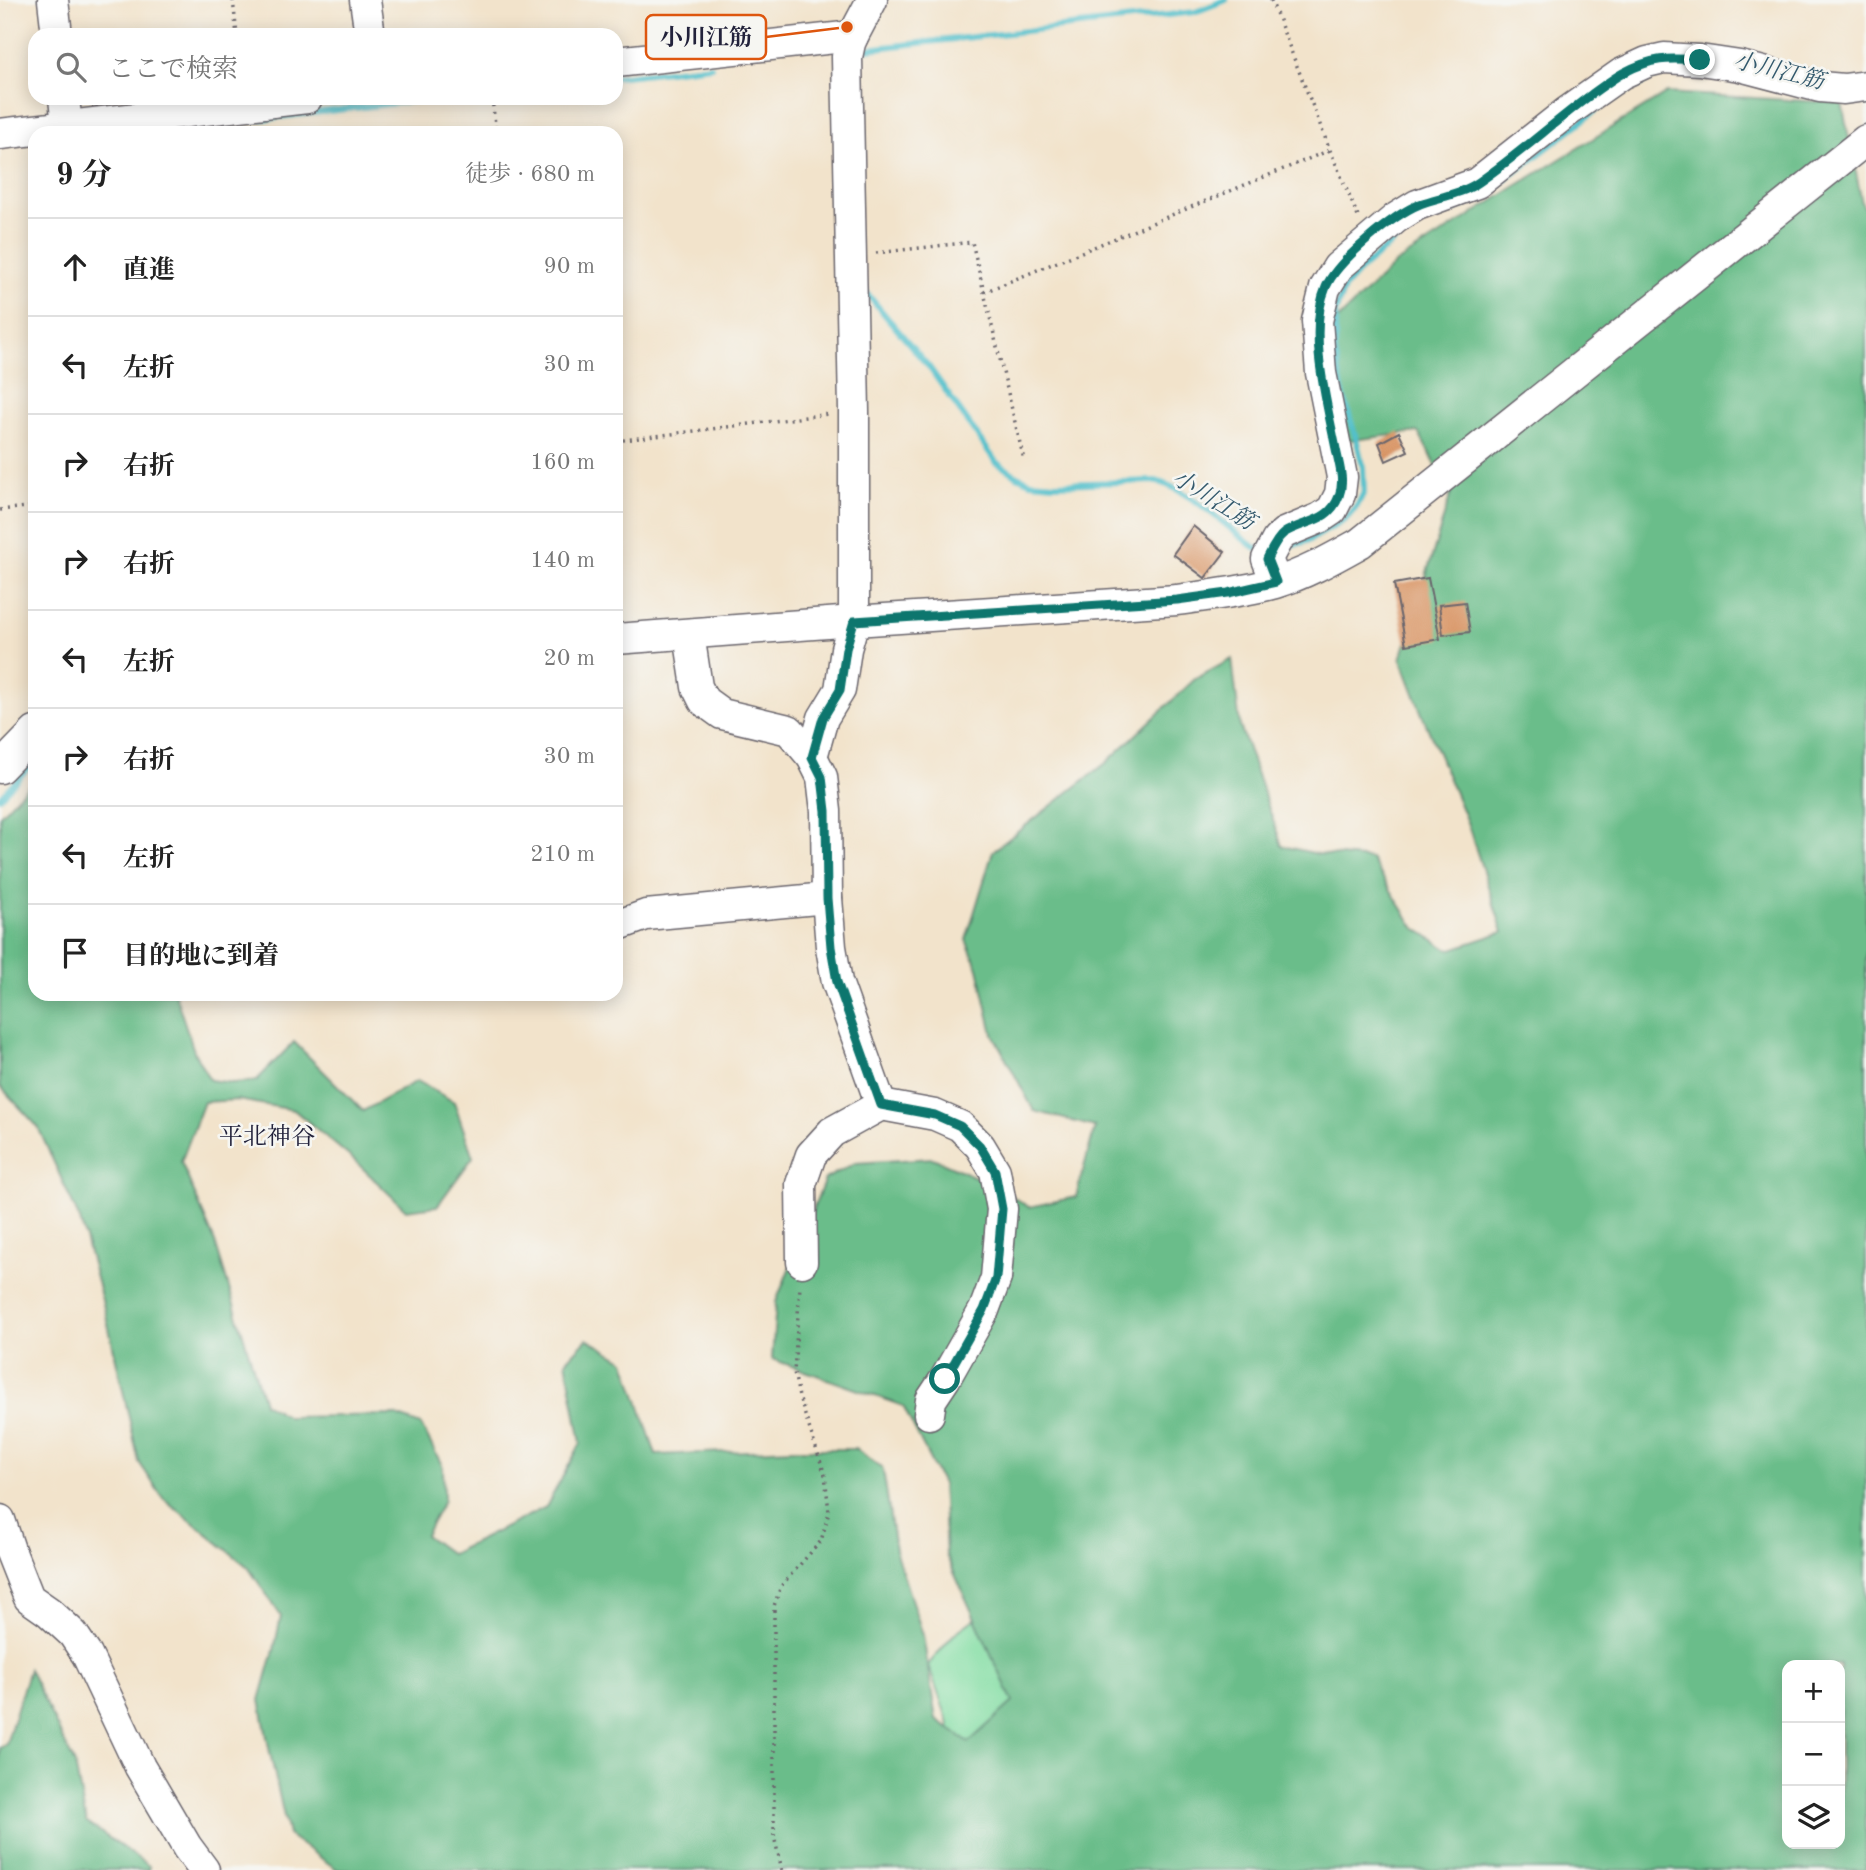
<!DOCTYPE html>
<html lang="ja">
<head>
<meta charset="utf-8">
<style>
  body { margin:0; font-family:"Old Standard TT","Noto Serif JP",serif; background:#f2f2f2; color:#222 }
  .controls { position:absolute; right:21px; bottom:21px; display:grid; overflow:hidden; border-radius:14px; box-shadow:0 4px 18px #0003 }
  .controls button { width:63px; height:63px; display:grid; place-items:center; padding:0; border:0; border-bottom:2px solid #e0e0e0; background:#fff; color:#222; font:35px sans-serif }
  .stop { position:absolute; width:21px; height:21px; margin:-16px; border:5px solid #0f766e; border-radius:50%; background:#fff }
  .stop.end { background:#0f766e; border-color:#fff; box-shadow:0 2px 7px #0008 }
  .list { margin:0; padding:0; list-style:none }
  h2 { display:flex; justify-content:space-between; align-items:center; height:91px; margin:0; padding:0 28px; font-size:30px }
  h2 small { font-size:23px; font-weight:400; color:#767676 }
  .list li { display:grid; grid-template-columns:46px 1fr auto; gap:21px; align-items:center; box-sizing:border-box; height:98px; padding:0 28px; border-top:2px solid #e0e0e0 }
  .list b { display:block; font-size:26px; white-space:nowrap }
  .list em { font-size:23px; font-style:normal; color:#767676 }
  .icon { flex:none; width:38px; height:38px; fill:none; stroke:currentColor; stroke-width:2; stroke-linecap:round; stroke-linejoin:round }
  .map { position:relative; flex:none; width:1866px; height:1870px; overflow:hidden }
  .search { position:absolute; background:#fff; box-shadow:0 4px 18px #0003; left:28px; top:28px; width:595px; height:77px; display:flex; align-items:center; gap:18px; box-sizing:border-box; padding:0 24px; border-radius:21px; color:#767676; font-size:26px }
  .panel { position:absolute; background:#fff; box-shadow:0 4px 18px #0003; left:28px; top:126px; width:595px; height:875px; border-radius:21px }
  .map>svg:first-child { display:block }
  .green { fill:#84dea4; stroke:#538070; stroke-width:2 }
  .forest { fill:#6bbd8a; stroke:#467062; stroke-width:2; fill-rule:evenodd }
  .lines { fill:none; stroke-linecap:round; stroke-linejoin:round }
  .stream { stroke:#53c0cb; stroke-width:6 }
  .building { fill:#d89362 }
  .minor-casing { stroke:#6b666d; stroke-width:33 }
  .path { stroke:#6b666d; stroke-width:3.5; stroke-dasharray:2 5; stroke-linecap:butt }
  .minor { stroke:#fff; stroke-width:30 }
  .route { stroke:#0f766e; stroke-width:9 }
  .labels { text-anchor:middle; stroke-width:5; stroke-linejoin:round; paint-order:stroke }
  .water-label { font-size:23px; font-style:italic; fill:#33596d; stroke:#f6f6f2 }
  .quarter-label { font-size:24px; fill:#22223b; stroke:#f6f6f2 }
  .leader { fill:none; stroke:#de560e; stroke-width:2.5 }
  .callout-dot { fill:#de560e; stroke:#f6f6f2; stroke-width:2.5 }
  .callout { fill:#f6f6f2; stroke:#de560e; stroke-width:2.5 }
  .callout-label { font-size:23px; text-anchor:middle; font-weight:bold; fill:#22223b }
</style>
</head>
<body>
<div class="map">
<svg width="1866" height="1870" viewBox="0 0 1866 1870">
  <rect width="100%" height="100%" fill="#f6f6f2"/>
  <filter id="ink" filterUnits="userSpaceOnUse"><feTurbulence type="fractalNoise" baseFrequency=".0143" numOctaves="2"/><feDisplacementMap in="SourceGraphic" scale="14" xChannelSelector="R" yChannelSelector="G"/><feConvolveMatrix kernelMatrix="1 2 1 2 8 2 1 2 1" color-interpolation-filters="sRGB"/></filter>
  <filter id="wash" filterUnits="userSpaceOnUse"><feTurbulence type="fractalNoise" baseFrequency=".00686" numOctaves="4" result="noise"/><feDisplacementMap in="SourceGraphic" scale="28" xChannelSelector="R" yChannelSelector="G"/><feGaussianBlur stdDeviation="1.57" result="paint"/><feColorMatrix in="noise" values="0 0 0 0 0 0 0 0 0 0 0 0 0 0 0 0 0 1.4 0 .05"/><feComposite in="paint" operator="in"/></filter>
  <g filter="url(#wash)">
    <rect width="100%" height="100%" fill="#f2e3cb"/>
    <!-- green -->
    <polygon class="green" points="991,1607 1049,1695 954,1762 949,1724 928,1665 955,1633"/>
    <!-- forest -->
    <g class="forest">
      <path d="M1667 93 1842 103 1862 203 1866 211V1870H338L288 1835 269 1748 260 1700 274 1650 281 1616 248 1567 163 1498 139 1462 106 1315 80 1220 38 1127 0 1086V815L35 778V994H175L195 1054 210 1080 233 1083 256 1081 294 1042 363 1111 417 1081 454 1102 473 1157 437 1206 406 1210 355 1161 294 1110 238 1100 204 1102 181 1162 215 1242 264 1403 288 1417 394 1415 421 1425 443 1467 444 1500 425 1535 451 1554 546 1507 581 1443 566 1361 587 1339 625 1361 656 1455 792 1449H856L883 1469 895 1550 923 1635 936 1720 969 1742 1013 1702 946 1555 942 1484 903 1406 772 1359 776 1302 825 1179 855 1163 933 1158 987 1182 1029 1207 1076 1197 1095 1127 1034 1111 993 1034 978 968 966 940 993 851 1106 763 1195 679 1232 659 1240 726 1282 846 1318 854 1371 859 1414 927 1449 950 1503 932 1467 822 1423 717 1401 659 1451 493 1418 432 1345 441 1329 328 1395 264 1510 190ZM1787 1665H1840V1844H1787Z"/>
      <polygon points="29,1669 75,1764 86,1822 149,1866 149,1870 0,1870 0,1748 6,1744"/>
    </g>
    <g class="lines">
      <!-- stream -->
      <g class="stream">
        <polyline points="858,50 1195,12 1226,0"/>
        <polyline points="616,77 711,66"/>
        <polyline points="144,133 438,98"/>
        <path d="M863 289 929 367 996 462 1017 476 1031 482 1055 484 1155 481C1185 487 1226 526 1251 545L1261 550"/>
        <polyline points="1285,548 1310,540 1345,520 1357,506 1364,492 1363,467 1357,442 1342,390 1335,352 1335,313 1344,288 1362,268 1417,222 1451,211 1484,196 1608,101 1651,78 1671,71"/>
        <polyline points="0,797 35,761"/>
      </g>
    </g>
    <g id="blocks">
      <!-- building -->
      <g class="building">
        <polygon points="1399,432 1408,451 1386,461 1379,443"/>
        <polygon points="1193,526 1225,552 1205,578 1173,554"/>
        <polygon points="1428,578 1440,639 1406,645 1394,584"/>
        <polygon points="1465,602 1470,632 1443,635 1439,605"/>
      </g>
    </g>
  </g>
  <g filter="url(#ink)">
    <use href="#blocks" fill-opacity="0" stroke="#6b666d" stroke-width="2"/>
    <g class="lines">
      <defs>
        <g id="minor">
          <polyline points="53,0 57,35"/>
          <polyline points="365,0 370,35"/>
          <polyline points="616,62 853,36 872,0"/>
          <polyline points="64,98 67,126"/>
          <polyline points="0,134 307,98"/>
          <polyline points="1276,582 1267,559 1277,540 1284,533 1320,518 1332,510 1340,494 1342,477 1321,373 1317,321 1325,288 1338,267 1396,218 1417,205 1477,183 1567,112 1621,74 1647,62 1664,58 1700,60 1740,66 1820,87 1844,89 1866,86"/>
          <polyline points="689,634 697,687 704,701 722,714 789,730 812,757 822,777 826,811 827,898 831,947 837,982 881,1105 832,1132 811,1155 801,1184 802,1262"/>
          <path d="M616 639 854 621 1177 600C1210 595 1243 592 1275 583 1305 574 1333 558 1360 543L1866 140"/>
          <polyline points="812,757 823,718 840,690 846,649 854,621 854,411 847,57 850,43 853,36"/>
          <polyline points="0,768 35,732"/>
          <polyline points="616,926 646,915 827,898"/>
          <polyline points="881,1105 935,1115 960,1126 980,1146 995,1171 1002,1209 996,1278 984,1310 945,1379 931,1400 929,1414"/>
          <polyline points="0,1520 10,1550 29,1598 49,1612 73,1634 87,1655 140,1767 187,1847 204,1870"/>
        </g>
      </defs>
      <!-- minor casing -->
      <use href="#minor" class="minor-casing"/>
      <!-- path -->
      <g class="path">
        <polyline points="233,0 237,35"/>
        <polyline points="1271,0 1330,150 1359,219"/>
        <polyline points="492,98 496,133"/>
        <polyline points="876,253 972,242 1024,460"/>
        <polyline points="984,292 1330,150"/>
        <polyline points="616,441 829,414"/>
        <polyline points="0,510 35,506"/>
        <polyline points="782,1870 774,1836 774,1606 781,1586 821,1541 829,1512 825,1475 799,1397 794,1372 800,1286"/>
      </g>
      <!-- minor -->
      <use href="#minor" class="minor"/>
    </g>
  </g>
  <g class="lines" filter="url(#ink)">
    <!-- route -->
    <path class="route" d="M945 1379 984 1310 996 1278 1002 1209 995 1171 980 1146 960 1126 935 1115 881 1105 837 982 831 947 827 898 826 811 822 777 812 757 823 718 840 690 846 649 854 621 1177 600 1228 593 1276 582 1267 559C1271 551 1276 539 1284 533 1305 520 1329 523 1339 496 1345 480 1339 465 1336 449 1327 403 1307 331 1326 287 1337 261 1393 215 1420 204 1439 197 1462 194 1479 182 1518 155 1554 122 1592 94 1602 87 1612 79 1623 73 1653 57 1667 58 1700 60"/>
  </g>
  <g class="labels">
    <!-- water labels -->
    <g class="water-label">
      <text transform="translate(1779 70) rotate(14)" y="8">小川江筋</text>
      <text transform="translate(1214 499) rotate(32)" y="8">小川江筋</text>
    </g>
    <!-- quarter labels -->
    <g class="quarter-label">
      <text x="267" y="1144">平北神谷</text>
    </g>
  </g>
  <!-- callouts -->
  <path class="leader" d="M847 27L766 37"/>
  <circle class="callout-dot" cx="847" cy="27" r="7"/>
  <rect class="callout" x="646" y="15" width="120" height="44" rx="7"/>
  <g class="callout-label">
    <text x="706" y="45">小川江筋</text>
  </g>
</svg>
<div class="controls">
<button>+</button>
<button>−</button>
<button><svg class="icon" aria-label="layers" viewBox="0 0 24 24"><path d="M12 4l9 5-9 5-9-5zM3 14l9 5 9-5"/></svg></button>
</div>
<div class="stop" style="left:945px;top:1379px"></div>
<div class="stop end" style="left:1700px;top:60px"></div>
<div class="search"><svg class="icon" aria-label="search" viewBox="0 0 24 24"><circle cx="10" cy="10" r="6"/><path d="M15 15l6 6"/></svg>ここで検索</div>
<section class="panel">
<h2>9 分<small>徒歩 · 680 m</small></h2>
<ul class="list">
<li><svg class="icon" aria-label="ahead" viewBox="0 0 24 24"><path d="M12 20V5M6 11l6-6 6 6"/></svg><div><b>直進</b></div><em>90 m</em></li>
<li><svg class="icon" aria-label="left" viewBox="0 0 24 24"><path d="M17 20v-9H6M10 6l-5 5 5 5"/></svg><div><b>左折</b></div><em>30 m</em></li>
<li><svg class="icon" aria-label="right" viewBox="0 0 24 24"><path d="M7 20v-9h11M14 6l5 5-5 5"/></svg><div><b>右折</b></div><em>160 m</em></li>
<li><svg class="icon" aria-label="right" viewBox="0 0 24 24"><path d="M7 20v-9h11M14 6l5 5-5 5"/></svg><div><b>右折</b></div><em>140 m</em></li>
<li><svg class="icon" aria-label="left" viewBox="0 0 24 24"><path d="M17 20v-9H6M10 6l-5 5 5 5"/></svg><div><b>左折</b></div><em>20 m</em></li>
<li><svg class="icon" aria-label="right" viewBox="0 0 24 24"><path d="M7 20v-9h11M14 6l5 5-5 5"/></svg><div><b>右折</b></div><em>30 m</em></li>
<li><svg class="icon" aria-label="left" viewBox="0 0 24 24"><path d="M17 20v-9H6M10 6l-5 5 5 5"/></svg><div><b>左折</b></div><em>210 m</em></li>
<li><svg class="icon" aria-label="arrive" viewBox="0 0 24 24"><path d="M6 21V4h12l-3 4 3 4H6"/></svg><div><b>目的地に到着</b></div></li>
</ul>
</section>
</div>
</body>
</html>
